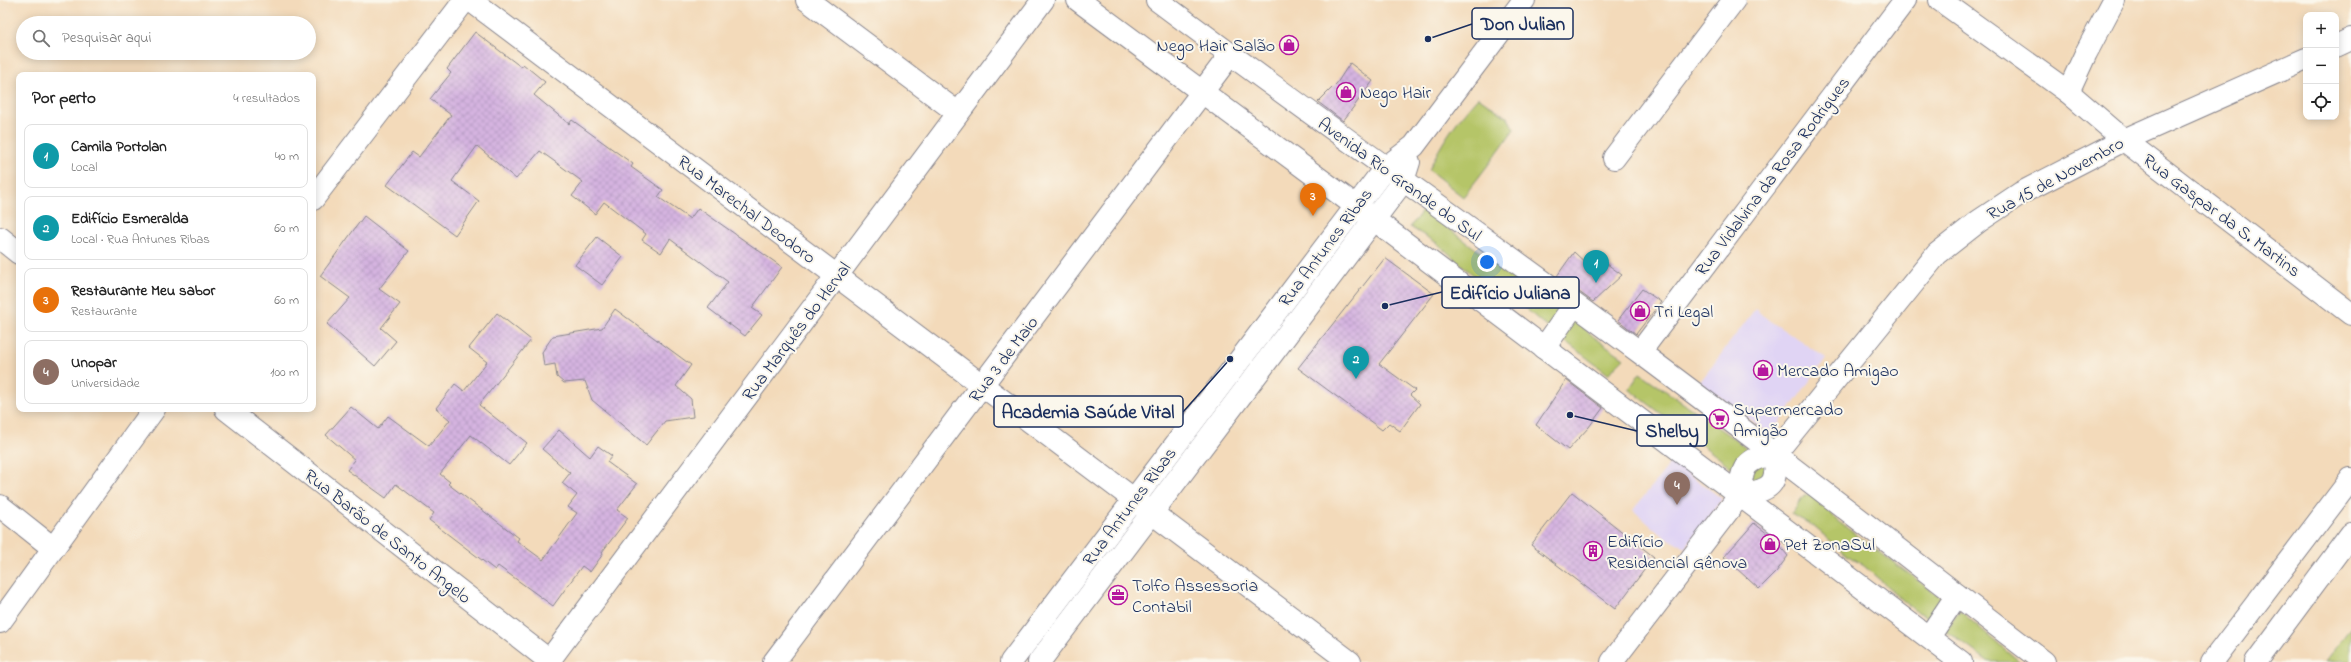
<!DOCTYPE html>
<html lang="pt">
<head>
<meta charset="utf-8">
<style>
  body { margin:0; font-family:"Indie Flower",sans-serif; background:#f6f6f6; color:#222 }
  .controls { position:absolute; right:12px; top:12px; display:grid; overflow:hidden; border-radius:8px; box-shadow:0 2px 10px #0003 }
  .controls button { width:36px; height:36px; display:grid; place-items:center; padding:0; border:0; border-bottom:1px solid #e0e0e0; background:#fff; color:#222; font:20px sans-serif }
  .you { position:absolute; left:1487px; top:262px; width:14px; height:14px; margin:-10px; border:3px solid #fff; border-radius:50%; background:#1a73e8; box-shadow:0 0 0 6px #1a73e833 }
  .badge { display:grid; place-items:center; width:26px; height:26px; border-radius:50%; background:#7c3aed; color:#fff; font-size:13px; font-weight:700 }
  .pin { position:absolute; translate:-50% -33px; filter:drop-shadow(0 1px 2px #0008) }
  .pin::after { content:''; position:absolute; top:21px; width:14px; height:12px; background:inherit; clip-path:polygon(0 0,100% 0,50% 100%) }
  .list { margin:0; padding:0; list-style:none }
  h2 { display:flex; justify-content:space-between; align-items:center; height:52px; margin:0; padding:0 16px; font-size:17px }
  h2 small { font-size:13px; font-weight:400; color:#767676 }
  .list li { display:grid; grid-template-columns:26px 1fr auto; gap:12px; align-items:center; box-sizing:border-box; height:64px; margin:0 8px 8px; padding:0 8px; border:1px solid #e0e0e0; border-radius:8px }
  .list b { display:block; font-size:15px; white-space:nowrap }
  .list p { margin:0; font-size:13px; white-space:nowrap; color:#767676 }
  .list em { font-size:13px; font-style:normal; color:#767676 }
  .icon { flex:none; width:22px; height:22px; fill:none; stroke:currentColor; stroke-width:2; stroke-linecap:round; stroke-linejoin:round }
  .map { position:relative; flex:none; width:2351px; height:662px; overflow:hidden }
  .search { position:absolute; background:#fff; box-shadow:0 2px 10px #0003; left:16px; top:16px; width:300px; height:44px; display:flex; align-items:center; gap:10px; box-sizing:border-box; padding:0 14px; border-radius:22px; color:#767676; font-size:15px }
  .panel { position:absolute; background:#fff; box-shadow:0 2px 10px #0003; left:16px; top:72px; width:300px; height:340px; border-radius:8px }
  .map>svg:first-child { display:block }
  .built { fill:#e0d4f4 }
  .green { fill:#b5c568; stroke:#687a63 }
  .building { fill:url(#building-cross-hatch) }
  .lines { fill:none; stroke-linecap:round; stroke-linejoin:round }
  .minor-casing { stroke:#87848c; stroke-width:24 }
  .major-casing { stroke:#87848c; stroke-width:24 }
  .minor { stroke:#fff; stroke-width:22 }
  .major { stroke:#fff; stroke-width:22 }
  .labels { text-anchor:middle; stroke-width:4; stroke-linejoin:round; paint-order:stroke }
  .poi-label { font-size:18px; fill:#1b2f5e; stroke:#fbf7ec; text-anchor:start }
  .street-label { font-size:18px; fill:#1b2f5e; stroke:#fbf7ec }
  .leader { fill:none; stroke:#1b2f5e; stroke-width:1.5 }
  .callout-dot { fill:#1b2f5e; stroke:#fbf7ec; stroke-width:1.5 }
  .callout { fill:#fbf7ec; stroke:#1b2f5e; stroke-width:1.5 }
  .callout-label { font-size:19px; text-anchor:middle; font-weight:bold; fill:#1b2f5e }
</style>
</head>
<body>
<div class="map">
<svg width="2351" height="662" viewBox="0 0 2351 662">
  <defs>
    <pattern id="building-cross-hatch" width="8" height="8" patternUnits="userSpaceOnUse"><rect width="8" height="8" fill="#d5b4e0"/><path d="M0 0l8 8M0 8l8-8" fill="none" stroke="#b69bc3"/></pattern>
  </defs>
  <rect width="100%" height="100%" fill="#fbf7ec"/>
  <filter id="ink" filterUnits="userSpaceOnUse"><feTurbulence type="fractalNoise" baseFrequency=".025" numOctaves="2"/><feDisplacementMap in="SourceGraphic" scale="8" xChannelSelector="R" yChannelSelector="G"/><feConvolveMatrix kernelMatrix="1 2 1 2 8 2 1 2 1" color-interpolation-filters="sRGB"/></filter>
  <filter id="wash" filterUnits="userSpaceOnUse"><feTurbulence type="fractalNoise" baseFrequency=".012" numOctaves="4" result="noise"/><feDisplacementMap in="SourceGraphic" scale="16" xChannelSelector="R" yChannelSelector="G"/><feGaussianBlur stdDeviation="0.9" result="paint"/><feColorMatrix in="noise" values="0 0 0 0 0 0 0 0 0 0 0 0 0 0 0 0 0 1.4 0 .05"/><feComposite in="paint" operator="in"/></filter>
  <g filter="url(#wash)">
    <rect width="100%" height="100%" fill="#f3daba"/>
    <!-- built -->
    <g class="built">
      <polygon points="1755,309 1770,321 1826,358 1771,435 1700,382"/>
      <polygon points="1672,461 1722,499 1685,548 1660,534 1633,510"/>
    </g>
    <!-- green -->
    <g class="green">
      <path d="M1478 97 1508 118 1514 129C1498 152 1481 175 1463 197L1429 170C1441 142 1458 119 1478 97Z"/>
      <polygon points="1423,210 1563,313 1554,333 1518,302 1472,274 1437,243 1410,227"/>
      <polygon points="1571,317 1594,337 1624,358 1608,374 1557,335"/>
      <polygon points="1640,373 1747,448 1732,468 1629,389"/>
      <polygon points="1764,459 1771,477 1748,487 1749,467"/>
      <polygon points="1804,495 1820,496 1836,520 1942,598 1928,617 1914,610 1864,566 1847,555 1812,525 1791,514"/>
      <polygon points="1960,611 2020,662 1989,662 1945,630"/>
      <polygon points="2351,627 2351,662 2325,662"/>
    </g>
    <g id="blocks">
      <!-- building -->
      <g class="building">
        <polygon points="475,32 521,67 523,64 545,82 534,95 569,124 572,120 633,164 631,167 663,190 658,197 690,219 698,208 782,267 752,308 762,315 745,336 708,308 728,282 670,239 661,253 642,240 646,234 604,202 595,214 572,196 583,182 540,151 516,179 477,146 452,181 479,201 455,235 387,185 412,152 419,157 451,115 430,99 451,73 447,69"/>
        <polygon points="1350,63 1373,81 1343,121 1318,102 1337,83"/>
        <polygon points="364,216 409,251 379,289 400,304 381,328 396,341 375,366 327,324 350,298 320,276"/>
        <polygon points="597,237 623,257 602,285 575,265"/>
        <polygon points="1574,252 1592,269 1599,258 1622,275 1593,302 1557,276"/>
        <polygon points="1385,258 1434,294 1379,364 1415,390 1410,395 1420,404 1400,431 1389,423 1382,430 1298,368"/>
        <polygon points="1642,289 1661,302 1636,334 1618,320"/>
        <polygon points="615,309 691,365 676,386 691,399 693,417 665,421 646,445 592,400 585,381 564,383 557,377 555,364 544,366 542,352 553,336 602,328"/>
        <polygon points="497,313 531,340 479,405 527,443 509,465 471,435 440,474 450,482 448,484 519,538 517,541 543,560 577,513 568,507 577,495 562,483 570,473 542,449 559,430 590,457 598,446 612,456 607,462 637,484 617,510 628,518 602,552 603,554 590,572 582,566 553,606 498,566 495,570 429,520 434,513 396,484 386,498 347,470 355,460 326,435 351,407 378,429 388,416 429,446 450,420 436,408 455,384 464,391 487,362 469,348"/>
        <polygon points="1566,380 1603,408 1589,427 1568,450 1536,425"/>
        <polygon points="1572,492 1654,557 1615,609 1531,545"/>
        <polygon points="1754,523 1774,539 1788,556 1776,572 1759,589 1724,557"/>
      </g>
    </g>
  </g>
  <g filter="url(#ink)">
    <use href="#blocks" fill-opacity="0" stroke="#87848c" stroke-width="1"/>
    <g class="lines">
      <defs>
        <g id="minor">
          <polyline points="470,0 1350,662"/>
          <polyline points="807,0 958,113"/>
          <polyline points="1940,0 2068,92 2124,140 2351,314"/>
          <polyline points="2336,46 2351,39"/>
          <polyline points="2068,92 2086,53 2114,0"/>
          <polyline points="1614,158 1734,0"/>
          <polyline points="313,199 465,0"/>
          <polyline points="0,238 19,253"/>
          <polyline points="1640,352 1905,0"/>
          <polyline points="226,409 551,662"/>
          <path d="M1740 495C1771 490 1778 486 1775 454"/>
          <polyline points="0,506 53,548"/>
          <polyline points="0,622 154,409"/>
          <polyline points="548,662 1043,0"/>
          <polyline points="774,662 1230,55"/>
          <polyline points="1011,662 1385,168 1414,146 1524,0"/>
          <polyline points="1039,662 1403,181 1409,162"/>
          <path d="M1612 662 1740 495C1741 466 1746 458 1775 454L1937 254 1979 221 2021 193 2124 140 2306 59"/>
        </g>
        <g id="major">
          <polyline points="1078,0 1356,206 1961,662"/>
          <path d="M1157 0C1317 120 1482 235 1642 354 1778 455 1910 559 2044 662"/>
          <polyline points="1544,348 1574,305"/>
          <polyline points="1929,637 1957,595"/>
          <polyline points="2212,662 2351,479"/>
          <polyline points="2256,662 2351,534"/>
        </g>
      </defs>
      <!-- minor casing -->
      <use href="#minor" class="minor-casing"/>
      <!-- major casing -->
      <use href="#major" class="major-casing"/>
      <!-- minor -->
      <use href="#minor" class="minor"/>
      <!-- major -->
      <use href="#major" class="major"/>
    </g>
  </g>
  <!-- icons -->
  <defs>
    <symbol id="shop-ring" viewBox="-11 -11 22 22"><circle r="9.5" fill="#fbf7ec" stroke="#b5179e" stroke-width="1.5"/><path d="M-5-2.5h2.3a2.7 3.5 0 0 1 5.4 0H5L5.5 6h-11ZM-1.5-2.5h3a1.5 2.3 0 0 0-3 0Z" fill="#b5179e"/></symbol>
    <symbol id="supermarket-ring" viewBox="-11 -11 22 22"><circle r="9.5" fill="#fbf7ec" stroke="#b5179e" stroke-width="1.5"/><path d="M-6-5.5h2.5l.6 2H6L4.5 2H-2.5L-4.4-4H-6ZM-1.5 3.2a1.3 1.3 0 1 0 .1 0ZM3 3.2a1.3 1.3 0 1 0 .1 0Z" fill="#b5179e"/></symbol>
    <symbol id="building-ring" viewBox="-11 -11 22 22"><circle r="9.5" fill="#fbf7ec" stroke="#b5179e" stroke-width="1.5"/><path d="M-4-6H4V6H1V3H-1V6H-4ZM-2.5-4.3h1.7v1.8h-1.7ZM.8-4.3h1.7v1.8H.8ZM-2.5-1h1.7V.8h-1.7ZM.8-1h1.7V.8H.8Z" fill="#b5179e"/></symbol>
    <symbol id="office-ring" viewBox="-11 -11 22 22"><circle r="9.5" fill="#fbf7ec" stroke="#b5179e" stroke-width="1.5"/><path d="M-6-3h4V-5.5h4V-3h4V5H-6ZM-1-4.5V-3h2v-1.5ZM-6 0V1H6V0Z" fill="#b5179e"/></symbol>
  </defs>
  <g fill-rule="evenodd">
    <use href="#shop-ring" x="1278" y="34" width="22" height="22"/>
    <use href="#shop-ring" x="1335" y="81" width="22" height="22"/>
    <use href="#shop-ring" x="1629" y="300" width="22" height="22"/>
    <use href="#shop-ring" x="1752" y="359" width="22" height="22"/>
    <use href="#supermarket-ring" x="1708" y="408" width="22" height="22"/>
    <use href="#shop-ring" x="1759" y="533" width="22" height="22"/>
    <use href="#building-ring" x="1582" y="540" width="22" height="22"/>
    <use href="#office-ring" x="1107" y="584" width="22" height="22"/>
  </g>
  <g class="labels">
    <!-- poi labels -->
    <g class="poi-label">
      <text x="1275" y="51" text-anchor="end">Nego Hair Salão</text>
      <text x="1360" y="98">Nego Hair</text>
      <text x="1654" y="317">Tri Legal</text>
      <text x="1777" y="376">Mercado Amigao</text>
      <text x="1733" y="415">Supermercado<tspan x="1733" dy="21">Amigão</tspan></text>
      <text x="1607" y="547">Edifício<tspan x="1607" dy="21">Residencial Gênova</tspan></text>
      <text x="1784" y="550">Pet ZonaSul</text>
      <text x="1132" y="591">Tolfo Assessoria<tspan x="1132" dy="21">Contabil</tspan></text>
    </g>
    <!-- street labels -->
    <g class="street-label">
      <text transform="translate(1772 176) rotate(-53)" y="6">Rua Vidalvina da Rosa Rodrigues</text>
      <text transform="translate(2055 178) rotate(-29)" y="6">Rua 15 de Novembro</text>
      <text transform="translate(1400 179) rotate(36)" y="6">Avenida Rio Grande do Sul</text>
      <text transform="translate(747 209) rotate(37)" y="6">Rua Marechal Deodoro</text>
      <text transform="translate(2222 215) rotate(37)" y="6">Rua Gaspar da S. Martins</text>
      <text transform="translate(1325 247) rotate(-53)" y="6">Rua Antunes Ribas</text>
      <text transform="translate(796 331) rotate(-53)" y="6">Rua Marquês do Herval</text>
      <text transform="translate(1003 359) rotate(-53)" y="6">Rua 3 de Maio</text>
      <text transform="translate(1129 506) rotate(-53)" y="6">Rua Antunes Ribas</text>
      <text transform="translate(388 536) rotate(38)" y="6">Rua Barão de Santo Angelo</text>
    </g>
  </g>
  <!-- callouts -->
  <path class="leader" d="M1428 39L1472 24M1385 306L1442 292M1230 359L1183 412M1570 415L1637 431"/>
  <g class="callout-dot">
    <circle cx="1428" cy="39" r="4"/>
    <circle cx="1385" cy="306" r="4"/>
    <circle cx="1230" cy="359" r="4"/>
    <circle cx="1570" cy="415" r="4"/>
  </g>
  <g class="callout">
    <rect x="1472" y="8" width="101" height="31" rx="4"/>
    <rect x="1442" y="277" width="137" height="31" rx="4"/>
    <rect x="994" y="396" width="189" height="31" rx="4"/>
    <rect x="1637" y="415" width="70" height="31" rx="4"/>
  </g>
  <g class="callout-label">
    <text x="1523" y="30">Don Julian</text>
    <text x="1510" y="299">Edifício Juliana</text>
    <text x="1088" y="418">Academia Saúde Vital</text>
    <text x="1672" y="437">Shelby</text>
  </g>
</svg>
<div class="controls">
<button>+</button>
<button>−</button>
<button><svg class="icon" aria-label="locate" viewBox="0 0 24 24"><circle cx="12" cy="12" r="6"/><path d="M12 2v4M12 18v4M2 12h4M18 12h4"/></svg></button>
</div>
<div class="you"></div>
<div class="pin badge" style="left:1596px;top:283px;background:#0f9aa8">1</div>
<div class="pin badge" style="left:1356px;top:379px;background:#0f9aa8">2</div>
<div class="pin badge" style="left:1313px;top:216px;background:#e8710a">3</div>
<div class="pin badge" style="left:1677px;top:505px;background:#8d6e63">4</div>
<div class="search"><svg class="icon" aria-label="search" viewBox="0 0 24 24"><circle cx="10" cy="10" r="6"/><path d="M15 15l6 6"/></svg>Pesquisar aqui</div>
<section class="panel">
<h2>Por perto<small>4 resultados</small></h2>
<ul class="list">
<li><span class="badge" style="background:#0f9aa8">1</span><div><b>Camila Portolan</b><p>Local</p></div><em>40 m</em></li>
<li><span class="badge" style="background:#0f9aa8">2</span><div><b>Edifício Esmeralda</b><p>Local · Rua Antunes Ribas</p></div><em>60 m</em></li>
<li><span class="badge" style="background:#e8710a">3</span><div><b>Restaurante Meu sabor</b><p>Restaurante</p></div><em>60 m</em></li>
<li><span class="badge" style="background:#8d6e63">4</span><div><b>Unopar</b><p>Universidade</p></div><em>100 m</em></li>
</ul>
</section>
</div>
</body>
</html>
